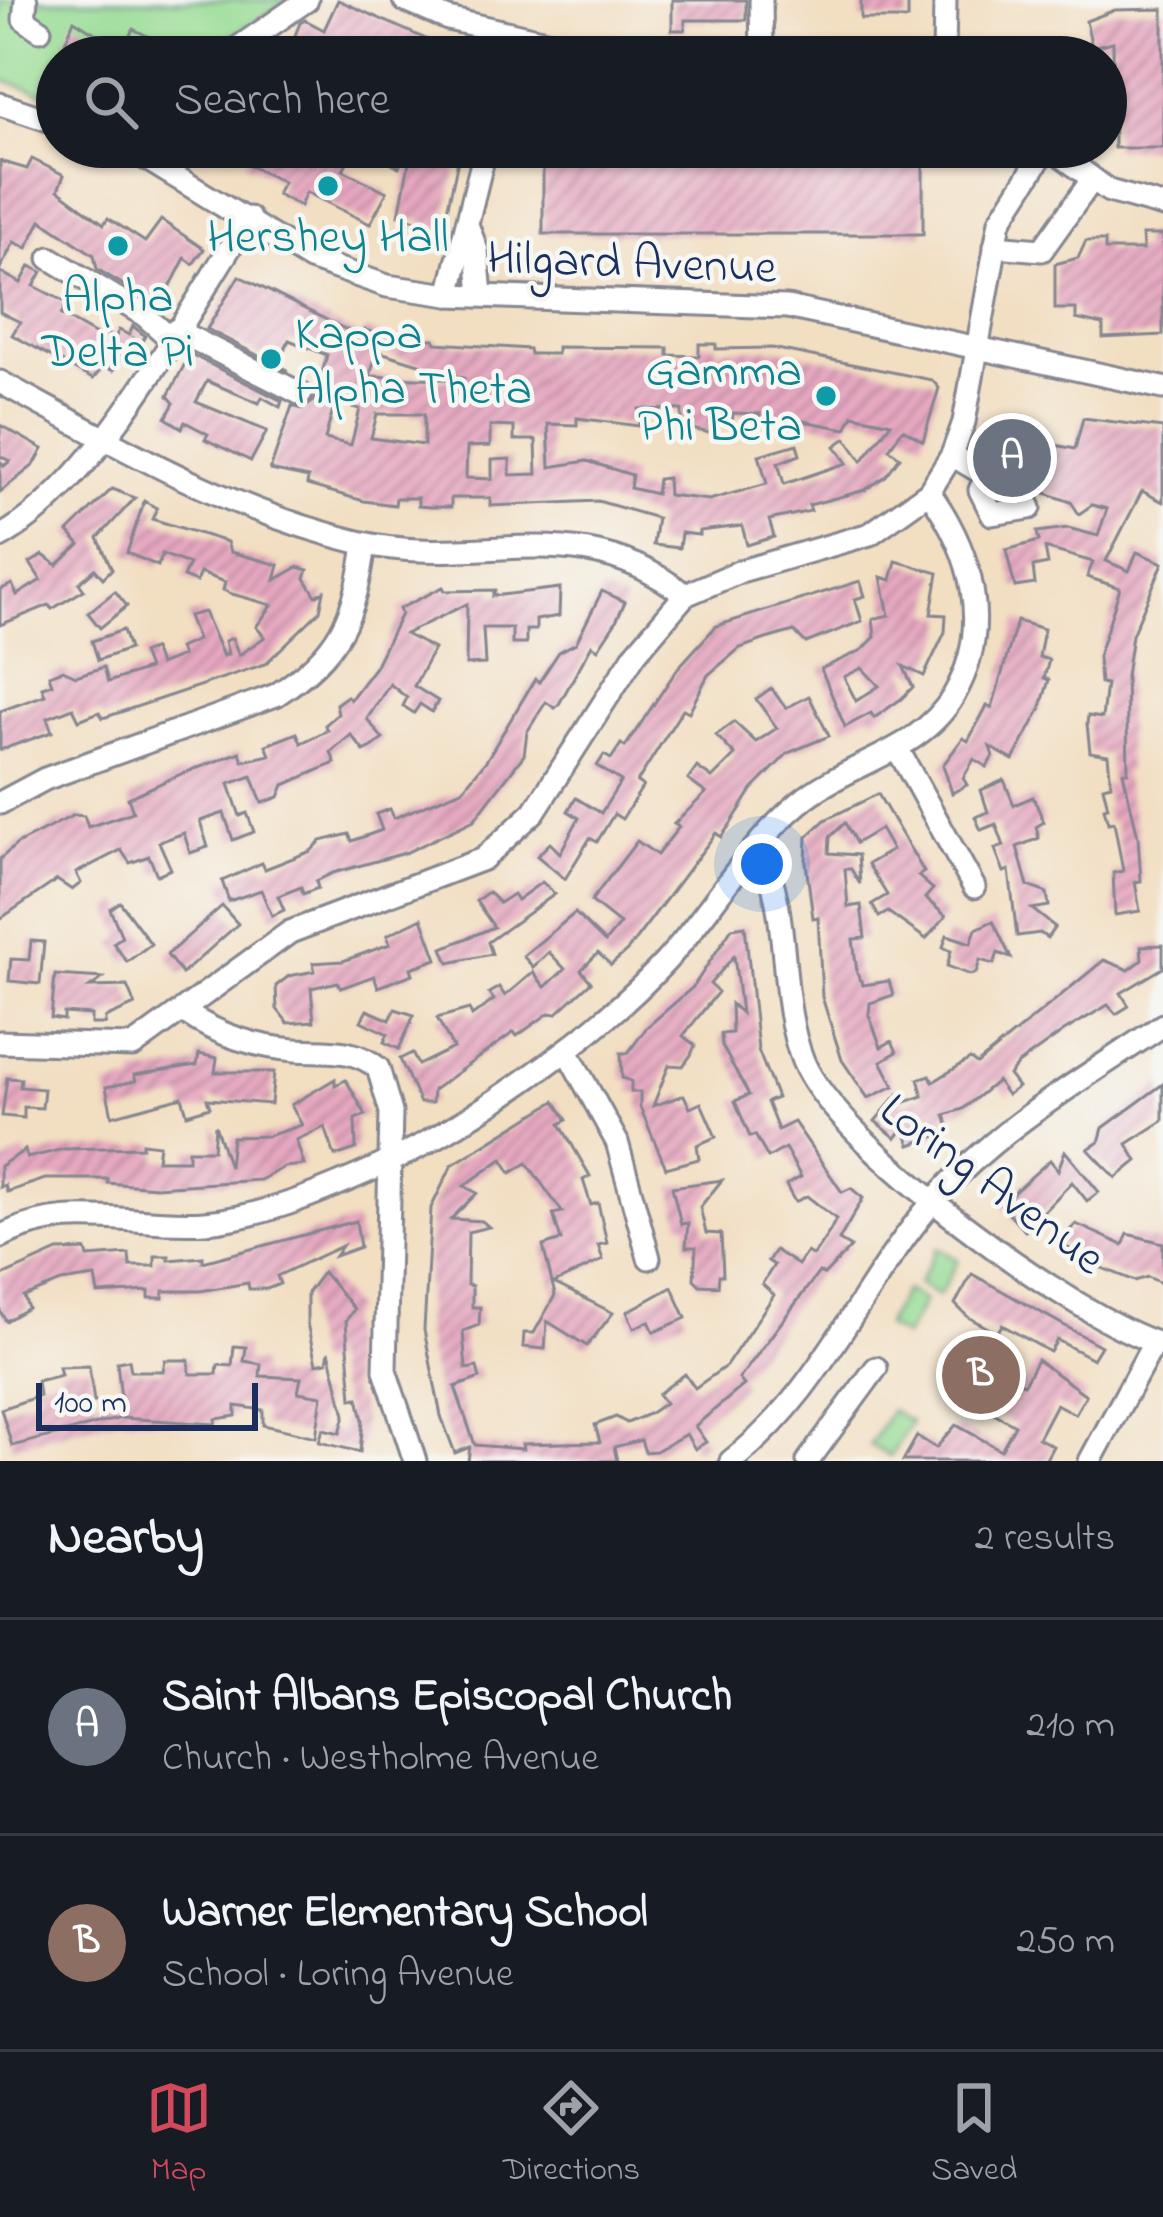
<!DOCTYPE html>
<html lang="en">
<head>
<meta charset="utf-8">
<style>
  body { margin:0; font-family:"Indie Flower",sans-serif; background:#20242c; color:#f1f3f6 }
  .scale { position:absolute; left:36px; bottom:30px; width:222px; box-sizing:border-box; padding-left:12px; border:6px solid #1b2f5e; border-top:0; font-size:33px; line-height:42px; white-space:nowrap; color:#1b2f5e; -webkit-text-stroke:9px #f6f6f2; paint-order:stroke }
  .you { position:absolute; left:762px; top:864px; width:42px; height:42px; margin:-30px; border:9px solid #fff; border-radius:50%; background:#1a73e8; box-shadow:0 0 0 18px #1a73e833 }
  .badge { display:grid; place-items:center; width:78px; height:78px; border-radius:50%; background:#d1495b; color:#fff; font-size:39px; font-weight:700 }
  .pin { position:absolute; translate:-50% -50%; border:6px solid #fff; box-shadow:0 3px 12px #0006 }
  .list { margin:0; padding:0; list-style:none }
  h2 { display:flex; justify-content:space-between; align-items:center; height:156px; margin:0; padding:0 48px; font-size:51px }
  h2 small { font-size:39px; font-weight:400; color:#9ea1a6 }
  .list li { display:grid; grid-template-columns:78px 1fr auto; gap:36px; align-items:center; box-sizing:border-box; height:216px; padding:0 48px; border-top:3px solid #363941 }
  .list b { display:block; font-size:45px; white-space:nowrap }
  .list p { margin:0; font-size:39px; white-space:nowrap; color:#9ea1a6 }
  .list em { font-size:39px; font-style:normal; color:#9ea1a6 }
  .icon { flex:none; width:66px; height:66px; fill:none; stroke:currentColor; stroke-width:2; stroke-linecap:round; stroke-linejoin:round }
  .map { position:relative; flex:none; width:1163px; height:1461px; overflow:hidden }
  .search { position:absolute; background:#171b24; box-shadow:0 3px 9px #0004; left:36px; right:36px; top:36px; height:132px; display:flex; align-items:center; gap:30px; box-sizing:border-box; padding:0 42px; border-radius:66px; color:#9ea1a6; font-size:45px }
  .sheet { height:588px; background:#171b24 }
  nav { display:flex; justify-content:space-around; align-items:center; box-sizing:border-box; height:168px; border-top:3px solid #363941; background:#171b24; font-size:33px; color:#9ea1a6 }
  nav a { display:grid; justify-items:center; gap:6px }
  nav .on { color:#d1495b }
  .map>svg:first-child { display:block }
  .green { fill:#96db93; stroke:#588578; stroke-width:3 }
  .building { fill:url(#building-hatch); fill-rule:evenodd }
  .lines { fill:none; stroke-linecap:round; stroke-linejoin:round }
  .minor-casing { stroke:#868690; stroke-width:27 }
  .minor { stroke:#fff; stroke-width:21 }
  .culture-dot { fill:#0f9aa8; stroke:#f6f6f2; stroke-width:4.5 }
  .labels { text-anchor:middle; stroke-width:9; stroke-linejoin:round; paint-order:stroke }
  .culture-label { font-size:48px; fill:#0d838f; stroke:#f6f6f2 }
  .street-label { font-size:48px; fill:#1b2f5e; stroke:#f6f6f2 }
</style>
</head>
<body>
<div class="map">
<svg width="1163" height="1461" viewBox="0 0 1163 1461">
  <defs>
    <pattern id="building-hatch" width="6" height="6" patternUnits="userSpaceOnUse" patternTransform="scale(3)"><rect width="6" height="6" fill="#e6a8c0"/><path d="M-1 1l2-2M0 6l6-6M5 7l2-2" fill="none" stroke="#ba899f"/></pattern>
  </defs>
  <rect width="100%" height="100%" fill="#f6f6f2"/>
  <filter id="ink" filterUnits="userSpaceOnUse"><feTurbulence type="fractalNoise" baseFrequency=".00833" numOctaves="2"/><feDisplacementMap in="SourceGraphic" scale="24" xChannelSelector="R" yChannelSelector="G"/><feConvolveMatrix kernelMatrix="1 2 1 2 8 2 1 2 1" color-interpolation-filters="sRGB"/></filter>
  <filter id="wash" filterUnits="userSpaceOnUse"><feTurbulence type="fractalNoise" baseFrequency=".004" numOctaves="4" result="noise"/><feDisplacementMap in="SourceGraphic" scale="48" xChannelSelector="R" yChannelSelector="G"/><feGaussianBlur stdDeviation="2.7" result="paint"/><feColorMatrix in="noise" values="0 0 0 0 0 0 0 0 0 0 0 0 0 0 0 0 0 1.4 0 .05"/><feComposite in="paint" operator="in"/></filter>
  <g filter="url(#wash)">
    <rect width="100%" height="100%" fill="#f2dec1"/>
    <!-- green -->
    <g class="green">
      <polygon points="0,0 289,0 228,38 218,57 57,57 57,98 0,79"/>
      <polygon points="937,1248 958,1260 939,1296 918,1284"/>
      <polygon points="905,1290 924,1301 904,1337 885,1326"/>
      <polygon points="891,1410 911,1422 890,1457 870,1445"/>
    </g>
    <g id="blocks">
      <!-- building -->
      <g class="building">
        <polygon points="338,0 437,44 455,57 288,53 300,23 305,20 324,30"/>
        <polygon points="672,0 746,0 746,20 685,20 685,30 672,30"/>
        <rect x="861" y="0" width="47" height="19"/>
        <polygon points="1163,9 1163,148 1114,148 1113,42 1092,47 1086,21 1115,10"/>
        <polygon points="74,20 101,37 94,57 79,57 81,52 64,45"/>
        <polygon points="133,29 191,57 119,57"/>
        <polygon points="228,147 291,147 317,160 324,147 354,147 343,170 387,192 370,224 306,192 300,206 277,194 283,182 245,163 248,157"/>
        <polygon points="360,147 409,147 399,167"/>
        <polygon points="412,147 461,147 443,228 399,215"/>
        <rect x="543" y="147" width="380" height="87"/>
        <polygon points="32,159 64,175 58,190 104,224 108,218 145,242 161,220 204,249 193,264 185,258 163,301 155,295 152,302 97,269 94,255 41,220 27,248 14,242 0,269 0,161 27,169"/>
        <polygon points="1142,235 1163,235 1163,335 1103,338 1103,325 1076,319 1076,309 1055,309 1055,264 1078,258 1086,241 1105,241 1105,250 1143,250"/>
        <polygon points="30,266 42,272 34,286 67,303 61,315 98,336 101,331 115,338 119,330 129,335 133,326 145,336 141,343 133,338 113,371 104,366 93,379 12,335 20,322 0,312 0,272 21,283"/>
        <path d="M239 276 361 337 365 330 379 334 377 339H434L436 343 529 349 530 354H557V347L668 348V355L699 356V344H716V349L772 348 932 380 939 388 923 441 903 429 889 449 900 457 886 476 865 490 809 505 811 511 769 520 774 537 747 545 742 526 699 531V535L681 533 679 548 653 545 657 518 598 501 490 506V498H451V507H431L418 506V498H396L395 505 364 501 307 485 308 478 270 470 292 406 303 409 315 400 327 355 289 340 278 364 288 371 207 329ZM377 351 464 378V380L370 376ZM335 402 360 409 351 445 325 439ZM639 409 682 410V427L710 433V422H732L733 413 760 414 759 418 802 431 803 421 846 429 853 415 891 423 862 461 846 438 835 446 847 463 784 484 778 463 800 455 797 444 759 455 767 484 709 500 668 495 667 478 658 479 656 494 630 488 632 475 587 461 550 467 548 424 577 425V418L639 426ZM377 414H424V445L371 438ZM490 426 514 427V440H536L537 474 510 475V459L492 460V479L466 478 467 447 490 446Z"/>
        <polygon points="190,354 282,401 280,407 262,397 259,403 207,381 196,402 267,431 251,461 205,439 208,434 185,422 182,428 166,418 174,403 168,396"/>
        <polygon points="1009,417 1025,420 1023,430 1030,440 1075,449 1083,418 1163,428 1163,502 1142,491 1106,561 1129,571 1137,552 1163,563 1132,635 1126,676 1128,772 1123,772 1138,837 1141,881 1135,882 1140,911 1115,915 1113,873 1123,871 1114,822 1108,823 1104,808 1108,807 1103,786 1111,784 1108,755 1090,752 1087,724 1088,716 1102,718 1106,684 1100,683 1098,657 1120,588 1087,577 1093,562 1045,548 1048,564 1033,567 1035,584 1015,587 1006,550 1039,541 1037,532 1068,528 1098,536 1107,509 1092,505 1079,514 1071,502 1040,491 1043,474 1001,460 997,454"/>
        <polygon points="0,425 43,449 34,465 0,492 0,461 4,466 10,461 0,456"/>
        <polygon points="112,489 135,498 98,538 112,569 103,578 95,569 79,583 84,590 52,609 49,605 0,625 0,590 12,584 17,595 41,580 30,563 43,555 57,565 80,545 68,532"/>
        <polygon points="144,501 157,508 152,519 227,542 230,552 279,565 275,580 298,567 308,570 305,578 316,596 324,591 320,611 265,664 103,718 99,712 79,720 73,708 47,718 52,732 0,750 0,711 45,695 42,687 52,684 49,675 63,670 76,676 104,667 108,682 148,669 142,653 153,649 159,665 182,656 179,648 197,640 188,616 204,612 223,656 228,654 225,641 232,638 239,655 265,637 256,627 272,605 232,594 223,590 225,582 200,573 196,582 183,577 189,564 162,554 158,566 127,553"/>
        <path d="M896 561 938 573 931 614 946 615 945 632 924 676 903 666 913 687 901 699 874 718 871 713 845 727 821 669 862 650 875 637 873 619 889 615 881 577 891 580ZM862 668 879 686 856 701 844 677Z"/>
        <polygon points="860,581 865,596 855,599 862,621 806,643 794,631 766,639 740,648 708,675 689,712 683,709 637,782 643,786 622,819 614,814 597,842 590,838 565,879 537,856 550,843 560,853 579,818 568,811 576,798 601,813 621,781 597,766 604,755 611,759 621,744 625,747 678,668 716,626"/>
        <polygon points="443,587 445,591 495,590 493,596 560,588 559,616 536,620 536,630 526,630 526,644 512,644 512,628 483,628 485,664 466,665 467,604 405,634 434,649 414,686 438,701 432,712 420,704 414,713 403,706 407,698 390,684 367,719 383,739 372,747 364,751 351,735 331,752 335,763 284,785 279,797 262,803 252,776 229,784 240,816 247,813 254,832 233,840 224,813 200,821 208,847 190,853 184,833 159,842 171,869 157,875 149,856 130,863 121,850 76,873 81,883 72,890 57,880 0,919 0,859 17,844 74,815 84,816 88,827 133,812 128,798 179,775 240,752 243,761 270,755 266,745 297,733 301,743 328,730 325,725 338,714 336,704 347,696 350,700 375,667 401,614 399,609"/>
        <polygon points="115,591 127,606 100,628 88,613"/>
        <polygon points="602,591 625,602 615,623 598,649 592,645 559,704 555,708 546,702 527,732 524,755 474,820 405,853 333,873 316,881 318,888 303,894 301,887 278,896 284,910 272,916 261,890 229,901 222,881 262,863 265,869 311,851 321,841 349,834 352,841 382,830 376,814 390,809 394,818 462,790 486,761 535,679 539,682 559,652 576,643"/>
        <polygon points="1017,621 1044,629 1039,657 1049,660 1044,678 1049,680 1040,710 1013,760 990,747 993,756 987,767 974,759 963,778 967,785 952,793 943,765 963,738 968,741 987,706 992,708"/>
        <polygon points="123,630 129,649 98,660 92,641"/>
        <polygon points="771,688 786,708 809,696 829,736 788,753 752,790 730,825 721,837 716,833 627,951 611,965 598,953 581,970 591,982 556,1014 549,1013 517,1036 514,1032 433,1090 432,1103 420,1103 400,1059 412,1053 418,1065 453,1048 437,1018 469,1009 472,1016 494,1000 489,993 499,987 505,996 533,972 545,987 565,969 549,952 533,967 523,956 575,913 605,942 620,924 591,901 637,841 657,855 679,827 674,824 706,793 688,780 697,767 712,778 735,755 716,735 734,722 756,742 777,728 756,699"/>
        <polygon points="1004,780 1014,805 1033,797 1044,822 1036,827 1039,838 1017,847 1028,886 1047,893 1049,906 1032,909 1055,927 1047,938 1040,933 1017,936 1009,870 1004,872 995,849 1004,846 996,824 981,830 975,817 988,812 981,790"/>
        <polygon points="878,794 924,872 918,876 933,889 925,898 946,916 926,939 888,912 879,917 872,904 887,895 868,864 892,850 880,829 856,843 845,823 830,837 829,853 858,855 860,884 851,869 845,869 848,907 861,905 865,938 853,939 857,973 863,985 889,981 893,995 870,1003 869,1015 881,1047 892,1041 897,1052 881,1061 894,1086 868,1098 842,1060 822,997 818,917 813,918 806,863 807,837 825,820"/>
        <polygon points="542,882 555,894 488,942 492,954 449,963 443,948 494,927 476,901 488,892 499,903 513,894 517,900"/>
        <polygon points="120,902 151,944 127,962 113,943 122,937 110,909"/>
        <polygon points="222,906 238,924 182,974 167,955"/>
        <polygon points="422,918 437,959 411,968 413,974 378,987 374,976 341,988 338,982 311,988 314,1021 288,1023 277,1009 276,986 289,976 315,971 313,963 343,961 390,944 387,935"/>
        <polygon points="993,921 1011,958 998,953 994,964 980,960 976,973 970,975 947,966 951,951 943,947 947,935 971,943 976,929"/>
        <polygon points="745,926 758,1050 777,1098 767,1102 778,1130 794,1122 842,1192 851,1188 863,1198 839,1240 851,1247 824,1275 819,1272 739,1379 744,1385 695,1426 706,1442 695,1449 686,1434 656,1451 645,1452 641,1440 614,1447 617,1461 468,1461 470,1447 455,1453 441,1416 424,1330 431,1208 452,1165 555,1101 567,1120 560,1124 590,1176 583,1180 591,1205 598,1203 607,1243 598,1245 603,1260 554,1283 613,1313 587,1346 547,1321 545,1349 523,1347 524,1333 534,1333 555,1295 543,1246 561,1240 553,1214 562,1212 527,1163 511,1173 502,1159 464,1186 477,1193 451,1219 482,1221 489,1227 468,1232 467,1285 472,1286 472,1307 480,1307 479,1325 463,1331 466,1369 477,1367 480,1378 455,1387 475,1445 523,1449 522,1444 600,1442 595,1425 616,1417 627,1423 649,1414 665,1403 658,1394 685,1374 695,1388 726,1366 774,1295 762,1284 774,1265 768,1261 775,1250 798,1265 807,1252 813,1256 830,1231 836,1219 807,1196 795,1202 790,1193 786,1185 801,1177 785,1148 768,1158 755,1135 750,1137 735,1101 749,1095 722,1046 721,1034 732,1033 731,1004 741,1013 734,956 710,984 718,992 683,1036 695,1045 691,1055 683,1066 669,1065 653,1106 684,1095 690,1108 701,1103 716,1137 697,1145 699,1159 666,1168 640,1107 640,1092 631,1092 631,1081 622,1078 621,1053 628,1053 647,1027 693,987 732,928"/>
        <polygon points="31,941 44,942 40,984 9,981 11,959 29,960"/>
        <polygon points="1163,945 1163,968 1121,993 1129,1006 1116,1014 1108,1005 1064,1031 1018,1064 1009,1075 1018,1087 1007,1095 997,1081 963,1109 945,1115 950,1131 910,1145 904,1127 896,1138 875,1121 898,1094 903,1103 923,1096 918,1079 930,1075 933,1082 970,1059 977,1064 1104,960 1129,970 1142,960 1141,946"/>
        <polygon points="55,975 103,978 90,987 127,986 135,1005 105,1018 105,1024 91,1024 91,1015 64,1013 64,1020 51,1018"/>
        <polygon points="395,1009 414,1015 399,1049 384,1042 388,1034 361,1021 367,1010 390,1020"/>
        <polygon points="199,1054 217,1058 215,1072 274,1072 271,1104 207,1099 210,1107 187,1114 182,1097 112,1116 106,1087 136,1081 134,1075 197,1065"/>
        <polygon points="7,1078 21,1079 20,1087 44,1089 42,1108 24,1107 24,1118 2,1116"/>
        <polygon points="335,1079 335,1085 346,1080 366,1115 355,1119 356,1149 335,1156 325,1127 296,1140 304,1165 284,1167 260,1180 156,1187 108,1183 108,1179 45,1179 7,1192 5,1185 0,1187 0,1166 25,1150 27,1158 64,1149 142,1147 142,1143 159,1145 157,1160 188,1160 188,1150 213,1150 215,1125 229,1167 232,1137 268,1136 302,1125 291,1105"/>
        <polygon points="1163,1084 1163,1121 1127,1144 1137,1161 1116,1178 1088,1149 1099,1142 1103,1128"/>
        <polygon points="1065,1151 1099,1192 1087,1201 1072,1182 1025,1231 1001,1204 1050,1160 1058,1170"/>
        <polygon points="722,1180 700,1207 706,1233 721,1234 723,1275 719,1275 718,1286 700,1285 694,1279 696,1247 686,1247 688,1223 681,1224 672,1187"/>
        <polygon points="356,1221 360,1247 335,1256 342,1246 277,1276 280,1284 267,1289 249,1289 248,1283 200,1291 163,1291 163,1298 149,1298 149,1291 98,1294 95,1277 61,1282 24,1297 28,1308 6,1321 0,1311 0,1277 58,1251 86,1250 88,1257 129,1254 130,1266 155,1266 155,1256 169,1256 169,1260 203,1257 203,1262"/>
        <polygon points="1076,1224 1123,1245 1128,1234 1163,1243 1163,1284 1148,1277 1135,1281 1102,1268 1058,1242"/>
        <polygon points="323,1272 354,1309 346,1321 352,1399 358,1398 363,1420 360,1452 319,1442 323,1429 340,1433 345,1415 329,1351 327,1362 316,1364 307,1323 307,1293"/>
        <polygon points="972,1274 1101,1346 1093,1359 1057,1340 1050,1352 1002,1325 997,1333 968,1317 955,1304"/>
        <polygon points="672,1287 686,1318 654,1332 649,1321 634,1328 627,1312"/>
        <polygon points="234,1346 246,1347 244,1361 261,1364 260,1376 301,1378 298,1392 322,1396 316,1437 263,1425 263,1410 236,1406 236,1416 216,1419 215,1424 121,1418 12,1446 1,1409 39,1396 37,1381 61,1375 59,1367 89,1366 94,1402 121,1399 117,1362 129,1360 131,1371 163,1371 165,1360 189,1360 190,1374 217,1374 218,1365 232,1366"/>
        <polygon points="1037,1360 1086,1395 1075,1414 1056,1404 1038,1438 1053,1446 1045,1461 903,1461 917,1436 936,1448 956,1425 1001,1450 1015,1425 983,1407 984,1401 998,1376 1024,1384"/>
      </g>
    </g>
  </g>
  <g filter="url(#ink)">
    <use href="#blocks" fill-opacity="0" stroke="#868690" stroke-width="3"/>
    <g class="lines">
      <defs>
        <g id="minor">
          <polyline points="26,0 24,19 40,30"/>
          <polyline points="404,0 448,19 616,57"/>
          <polyline points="761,0 762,57"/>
          <polyline points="229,54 307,0"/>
          <polyline points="505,57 510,33"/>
          <polyline points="944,57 945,0"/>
          <polyline points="0,104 57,123"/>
          <polyline points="127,147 310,259 387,286 449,295 787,307 1163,388"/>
          <polyline points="1050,147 1109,191 1163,206"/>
          <polyline points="468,227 477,251 481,295"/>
          <polyline points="995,246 1042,250 1092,180"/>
          <polyline points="50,258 144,315 170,338"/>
          <polyline points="449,295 486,147"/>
          <polyline points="176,330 301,394"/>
          <path d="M0 382C116 445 229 511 358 542 479 571 575 509 685 595"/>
          <polyline points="952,455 987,476 980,490 992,514 1030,508 1017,480 987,476"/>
          <path d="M0 537C101 481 185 314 249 218"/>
          <polyline points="897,748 974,887"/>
          <path d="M0 803 45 779 276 695C340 653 355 618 365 544"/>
          <path d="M758 847C793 910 776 994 803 1061 837 1145 1075 1319 1163 1345"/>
          <path d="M186 1013C217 1035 257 1047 295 1050 326 1052 353 1047 378 1068L391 1112 385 1370 415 1461"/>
          <polyline points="0,1042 133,1046 290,932 483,859 534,812 635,654 685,595 741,571 870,534 929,492 952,455 964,422 1000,221 1047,147"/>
          <polyline points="567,1051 617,1142 649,1258"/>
          <path d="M0 1237C67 1201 133 1227 205 1222 259 1218 319 1193 369 1171 462 1131 596 1037 665 962 711 912 746 847 799 803 847 762 921 753 954 695 993 627 972 552 929 492"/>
          <path d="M731 1461C818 1396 862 1284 932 1203 995 1129 1083 1079 1163 1025"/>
          <polyline points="808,1461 876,1368"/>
          <polyline points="1090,1461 1154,1343"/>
        </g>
      </defs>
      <!-- minor casing -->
      <use href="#minor" class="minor-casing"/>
      <!-- minor -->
      <use href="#minor" class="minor"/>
    </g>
  </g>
  <!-- markers -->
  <g class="culture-dot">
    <circle cx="328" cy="186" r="12"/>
    <circle cx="118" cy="246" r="12"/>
    <circle cx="271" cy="359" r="12"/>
    <circle cx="826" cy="396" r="12"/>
  </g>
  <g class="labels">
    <!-- culture labels -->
    <g class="culture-label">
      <text x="328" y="251">Hershey Hall</text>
      <text x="118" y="311">Alpha<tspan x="118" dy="55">Delta Pi</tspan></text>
      <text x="295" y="348" text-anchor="start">Kappa<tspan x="295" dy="55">Alpha Theta</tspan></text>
      <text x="802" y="385" text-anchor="end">Gamma<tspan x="802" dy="55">Phi Beta</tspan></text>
    </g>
    <!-- street labels -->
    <g class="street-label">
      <text transform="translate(632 260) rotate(2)" y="17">Hilgard Avenue</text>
      <text transform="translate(994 1182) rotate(37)" y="17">Loring Avenue</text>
    </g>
  </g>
</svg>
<div class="scale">100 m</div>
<div class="you"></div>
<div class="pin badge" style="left:1012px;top:458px;background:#6b7280">A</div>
<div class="pin badge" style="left:981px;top:1375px;background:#8d6e63">B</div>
<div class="search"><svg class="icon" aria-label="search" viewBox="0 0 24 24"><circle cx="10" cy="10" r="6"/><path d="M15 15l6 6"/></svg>Search here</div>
</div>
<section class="sheet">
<h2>Nearby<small>2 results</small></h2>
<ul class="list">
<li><span class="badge" style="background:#6b7280">A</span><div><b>Saint Albans Episcopal Church</b><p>Church · Westholme Avenue</p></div><em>210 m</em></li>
<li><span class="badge" style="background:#8d6e63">B</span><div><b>Warner Elementary School</b><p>School · Loring Avenue</p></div><em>250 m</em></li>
</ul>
</section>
<nav>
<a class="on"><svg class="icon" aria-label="map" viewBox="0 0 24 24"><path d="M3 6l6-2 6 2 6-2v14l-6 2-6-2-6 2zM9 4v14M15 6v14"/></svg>Map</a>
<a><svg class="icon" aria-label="directions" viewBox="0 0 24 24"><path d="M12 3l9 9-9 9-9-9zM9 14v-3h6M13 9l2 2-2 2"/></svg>Directions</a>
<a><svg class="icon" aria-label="saved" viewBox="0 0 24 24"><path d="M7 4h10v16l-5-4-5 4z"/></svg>Saved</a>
</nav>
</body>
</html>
